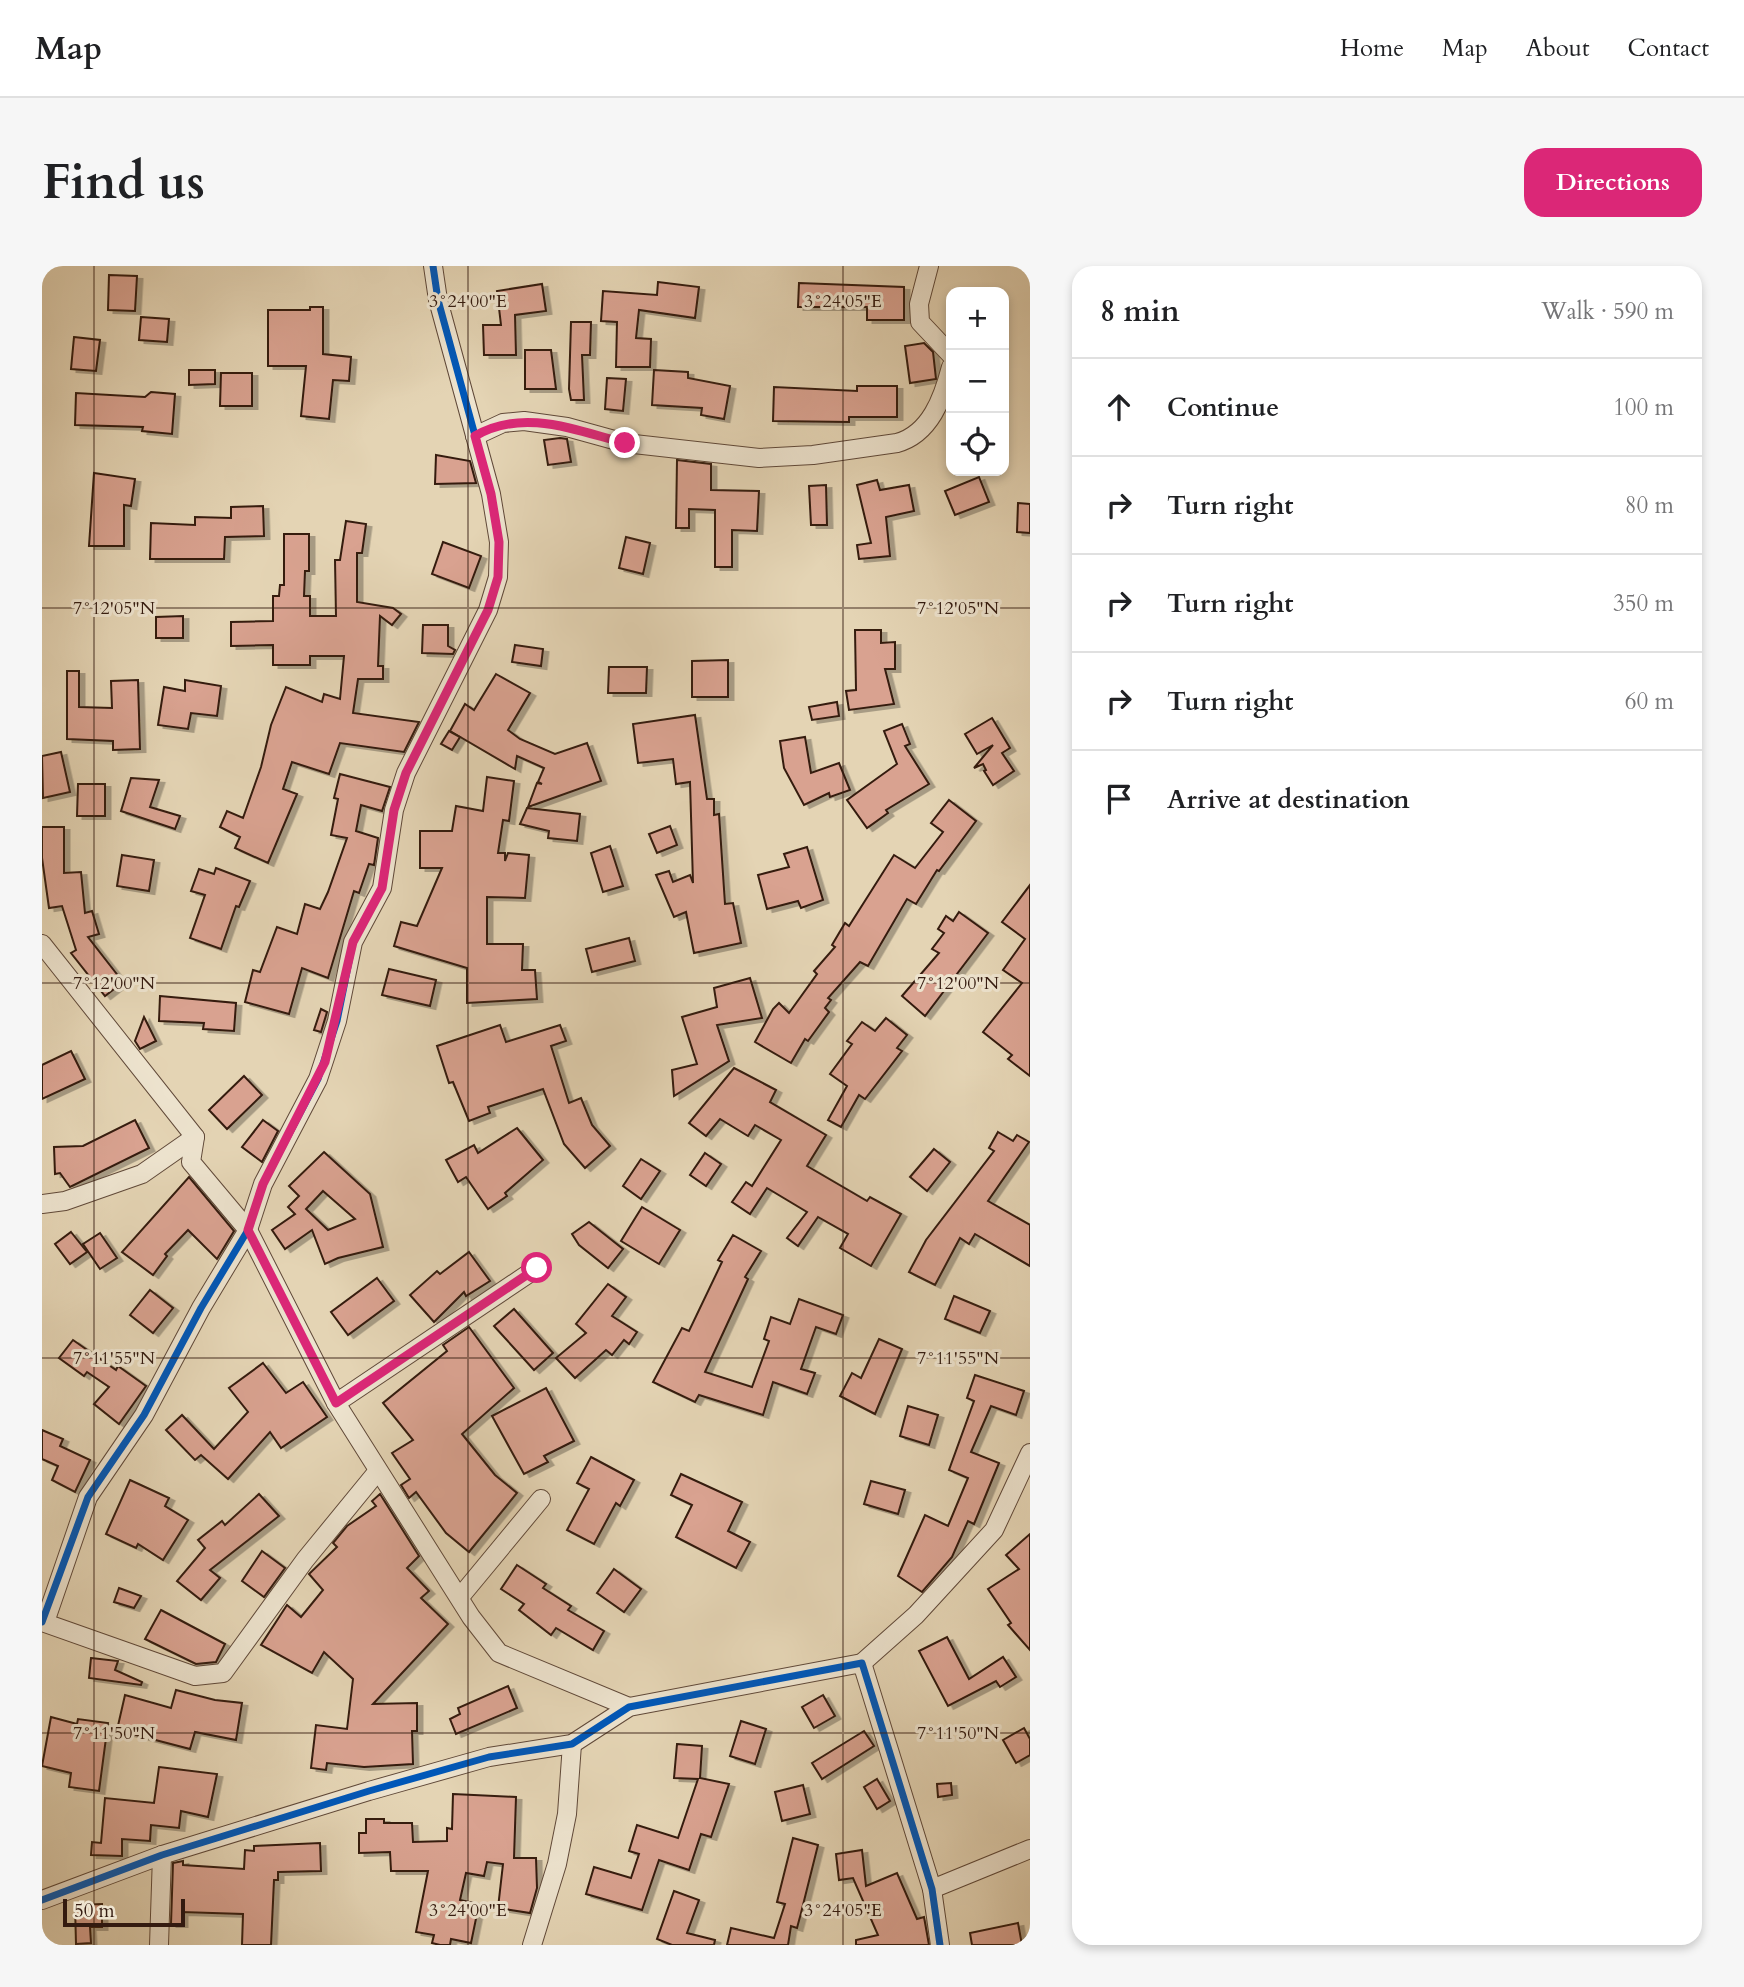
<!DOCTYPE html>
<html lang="en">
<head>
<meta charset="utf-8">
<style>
  body { margin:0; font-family:Cardo,serif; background:#f6f6f6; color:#202124 }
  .controls { position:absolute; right:21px; top:21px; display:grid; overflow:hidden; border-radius:14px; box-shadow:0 4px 10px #0003 }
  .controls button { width:63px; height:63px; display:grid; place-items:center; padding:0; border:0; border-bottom:2px solid #e0e0e0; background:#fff; color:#202124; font:35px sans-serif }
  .scale { position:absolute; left:21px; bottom:18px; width:122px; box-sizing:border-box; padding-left:7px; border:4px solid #341b10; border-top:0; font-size:19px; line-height:24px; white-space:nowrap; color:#341b10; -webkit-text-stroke:5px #ede3ce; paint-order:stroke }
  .stop { position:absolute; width:21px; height:21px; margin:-16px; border:5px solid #db2777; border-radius:50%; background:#fff }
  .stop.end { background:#db2777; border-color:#fff; box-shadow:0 2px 7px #0008 }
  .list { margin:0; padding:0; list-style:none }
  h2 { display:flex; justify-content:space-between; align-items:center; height:91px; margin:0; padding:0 28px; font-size:30px }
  h2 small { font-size:23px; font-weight:400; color:#757577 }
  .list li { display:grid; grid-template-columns:46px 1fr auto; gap:21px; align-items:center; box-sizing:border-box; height:98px; padding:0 28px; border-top:2px solid #e0e0e0 }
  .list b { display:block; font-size:26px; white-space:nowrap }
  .list em { font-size:23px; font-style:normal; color:#757577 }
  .icon { flex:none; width:38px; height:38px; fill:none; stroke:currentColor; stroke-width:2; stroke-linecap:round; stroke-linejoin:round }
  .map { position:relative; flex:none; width:988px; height:1679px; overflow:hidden; border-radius:21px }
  header { display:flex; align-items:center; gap:42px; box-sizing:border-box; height:98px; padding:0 35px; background:#fff; border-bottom:2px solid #e0e0e0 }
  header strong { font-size:33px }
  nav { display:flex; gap:38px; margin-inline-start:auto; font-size:24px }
  .intro { display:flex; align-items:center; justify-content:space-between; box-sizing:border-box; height:168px; padding:0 42px }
  h1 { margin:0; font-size:49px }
  .button { padding:18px 32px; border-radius:21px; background:#db2777; color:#fff; font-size:24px; font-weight:700 }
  main { display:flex; gap:42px; padding:0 42px }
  aside { flex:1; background:#fff; border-radius:21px; box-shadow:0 4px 10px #0003 }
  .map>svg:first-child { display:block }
  .building { fill:#d9a290; stroke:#341b10; stroke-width:2; fill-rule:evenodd; filter:url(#shadow) }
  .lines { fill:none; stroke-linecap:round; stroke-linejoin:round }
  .minor-casing { stroke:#604939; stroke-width:20 }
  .minor { stroke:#ede3ce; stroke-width:18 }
  .cycleway-casing { stroke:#ede3ce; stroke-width:11 }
  .cycleway { stroke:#0057b8; stroke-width:7 }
  .route { stroke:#db2777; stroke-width:9 }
  .ticks { fill:none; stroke:#341b10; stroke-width:2; stroke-opacity:0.45 }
  .ticks-label { font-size:18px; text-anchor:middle; fill:#341b10; stroke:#ede3ce; stroke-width:6; stroke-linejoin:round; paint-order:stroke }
</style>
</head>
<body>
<header>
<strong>Map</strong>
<nav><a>Home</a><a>Map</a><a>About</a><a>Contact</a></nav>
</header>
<div class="intro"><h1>Find us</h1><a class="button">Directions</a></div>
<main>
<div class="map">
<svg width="988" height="1679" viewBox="0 0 988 1679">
  <defs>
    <filter id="shadow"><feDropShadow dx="5.5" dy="3" stdDeviation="0" flood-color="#0004"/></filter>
  </defs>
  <rect width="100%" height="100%" fill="#e4d4b4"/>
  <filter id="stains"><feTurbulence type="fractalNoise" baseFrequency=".00286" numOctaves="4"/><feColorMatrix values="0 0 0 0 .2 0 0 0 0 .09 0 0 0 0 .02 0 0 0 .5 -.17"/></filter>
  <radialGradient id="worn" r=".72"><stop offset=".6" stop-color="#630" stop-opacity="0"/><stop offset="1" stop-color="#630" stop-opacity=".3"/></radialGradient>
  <!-- building -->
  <g class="building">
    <polygon points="67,9 95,10 93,45 66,44"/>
    <polygon points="616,16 657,21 653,52 597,44 594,72 609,73 608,101 574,101 575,56 559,55 561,25 615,29"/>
    <polygon points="757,17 862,21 862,54 825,54 825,41 756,41"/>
    <polygon points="500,18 504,45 473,49 474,89 442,89 441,59 459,59 455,25"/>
    <polygon points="268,41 281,41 281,88 309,91 307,115 291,114 287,153 259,150 264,100 226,100 226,44 268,44"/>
    <polygon points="99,51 127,53 125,76 97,74"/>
    <polygon points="529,56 549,56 548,89 540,89 542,134 529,134 527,123"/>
    <polygon points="32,71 58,74 54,105 29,103"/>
    <polygon points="882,77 891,86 894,113 868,117 863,80"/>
    <polygon points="483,84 509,84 514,123 483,123"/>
    <polygon points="147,104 173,104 173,118 147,119"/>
    <polygon points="612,104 646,106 646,112 688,120 682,153 659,149 660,142 610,139"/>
    <polygon points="179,107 210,107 210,140 178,140"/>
    <polygon points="565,112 584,113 581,145 563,143"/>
    <polygon points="815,120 855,120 855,151 807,151 807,156 731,155 732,121 815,125"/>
    <polygon points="109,126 133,128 130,168 100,165 101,161 33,159 34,127 103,131"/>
    <polygon points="518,172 525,173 529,196 506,199 502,174"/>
    <polygon points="394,189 428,195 434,217 393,218"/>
    <polygon points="635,194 669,198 669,224 717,225 715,265 690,264 690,301 673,301 673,244 647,243 647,262 634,262"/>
    <polygon points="52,207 93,213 89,240 82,239 82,280 47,280"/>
    <polygon points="937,211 947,236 913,249 903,225"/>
    <polygon points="835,214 838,224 867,219 872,245 844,251 848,290 817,293 815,279 829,277 815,219"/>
    <polygon points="784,219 785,259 769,259 767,220"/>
    <polygon points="976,237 988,238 988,267 975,266"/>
    <polygon points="221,240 222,270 183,271 182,293 108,293 109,257 153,259 153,251 189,252 189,241"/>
    <polygon points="304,255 324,258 320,287 315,287 315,336 351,342 359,348 350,359 338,350 336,400 341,400 341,413 316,413 311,447 377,456 362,486 298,477 287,508 250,496 241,523 255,528 226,597 193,582 198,571 178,561 185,545 201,552 219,501 229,459 244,421 280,436 282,428 298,433 302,390 268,390 268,399 231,399 231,379 189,380 189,356 231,355 231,330 237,330 238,319 242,319 242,268 267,268 267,305 263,305 262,330 268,330 268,350 294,350 293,294 298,294"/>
    <polygon points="584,271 608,277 601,308 577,302"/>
    <polygon points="401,276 439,290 427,322 390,308"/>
    <polygon points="141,350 141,372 114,372 114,351"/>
    <polygon points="381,359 406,359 406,380 413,384 411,388 380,387"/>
    <polygon points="813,364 839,364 839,377 853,376 853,403 843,403 852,438 807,444 804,425 814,424"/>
    <polygon points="473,379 501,383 499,400 470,396"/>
    <polygon points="686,394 686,431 650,431 650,395"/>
    <polygon points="567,401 605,401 604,427 566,427"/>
    <polygon points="25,405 37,405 37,441 70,442 69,415 96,414 98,483 71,484 71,475 25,473"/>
    <polygon points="454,408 488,427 466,464 478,473 513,488 545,477 559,515 486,541 495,517 500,518 496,516 502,502 475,490 473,503 408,465 423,438 432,444"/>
    <polygon points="143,414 179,420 175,450 149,447 146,463 116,459 122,421 143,425"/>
    <polygon points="795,436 797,450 770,454 767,441"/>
    <polygon points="653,449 665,533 672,533 672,549 677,548 683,638 691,637 699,677 652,687 644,646 632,651 614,609 627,605 631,616 648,609 651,617 648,516 634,518 631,493 596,497 591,458"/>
    <polygon points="950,452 968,482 960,487 972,505 951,519 942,505 944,504 941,498 932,502 951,479 935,488 923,468"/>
    <polygon points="860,458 868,478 863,480 887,518 844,544 846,547 825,562 805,534 855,498 842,465"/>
    <polygon points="407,465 418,471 410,484 399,478"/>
    <polygon points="763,471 769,507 797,497 808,524 788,531 787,527 762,539 742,502 738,475"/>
    <polygon points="19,486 28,526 1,532 0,490"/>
    <polygon points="298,508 348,521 340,545 319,539 314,565 336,572 332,599 327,598 317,627 312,625 286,712 260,702 247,748 203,736 211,704 218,706 235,661 255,668 263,638 278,643 286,626 305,572 289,569 296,533 292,532"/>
    <polygon points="445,511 472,515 467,555 461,554 456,587 463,587 463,595 466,587 487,589 483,632 445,631 445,678 481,678 480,704 493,704 495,733 425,737 425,702 352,680 359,656 375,660 400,602 378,602 378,565 410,565 414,540 441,545"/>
    <polygon points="89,512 117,514 108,541 138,550 133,563 79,545"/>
    <polygon points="36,518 63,518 63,550 35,550"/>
    <polygon points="907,534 934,555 897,605 895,604 874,638 865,633 826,700 818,696 786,732 789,734 783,742 787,746 766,775 763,773 749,797 713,776 731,743 737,737 747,747 775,708 772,705 793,681 790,679 803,657 807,660 852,589 873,602 901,566 889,557"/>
    <polygon points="485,542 538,548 535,575 506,572 507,565 478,558"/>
    <polygon points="628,560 635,579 615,587 607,568"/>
    <polygon points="0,561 22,561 22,607 39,606 43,647 50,645 57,668 46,671 81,716 63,730 29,687 34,684 20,640 7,642 0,592"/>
    <polygon points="568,580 581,620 561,626 549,587"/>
    <polygon points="765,581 781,634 759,642 756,635 725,643 716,609 747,601 742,588"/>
    <polygon points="80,589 112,594 107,625 75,620"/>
    <polygon points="174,602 208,615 197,641 194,640 179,683 148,672 163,629 149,625 157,603 172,608"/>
    <polygon points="988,619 988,810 966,793 970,789 941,766 980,717 961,704 983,673 960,656"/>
    <polygon points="917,646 946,667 883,750 860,730 897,687 890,683 902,667 896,663 904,650 911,655"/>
    <polygon points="587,672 593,695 550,706 544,683"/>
    <polygon points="347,703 394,714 388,740 340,729"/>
    <polygon points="708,712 720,752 675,759 687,795 632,830 630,804 655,798 640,751 675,741 672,722"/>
    <polygon points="118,730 194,737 192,765 161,763 162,757 117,755"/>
    <polygon points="279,743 285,746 279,766 272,764"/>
    <polygon points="102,751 114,775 98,783 93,775"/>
    <polygon points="844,752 865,769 855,782 860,785 823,833 817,829 799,861 786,854 805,820 788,808 810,778 805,775 820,756 833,765"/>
    <polygon points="458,759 464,776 518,759 524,775 509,780 527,837 539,832 550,859 568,880 543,902 522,878 501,823 446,841 448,847 427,855 411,816 407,817 395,780"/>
    <polygon points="29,785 43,813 0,833 0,799"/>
    <polygon points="692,802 734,824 728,836 784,869 765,900 825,935 828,931 859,948 829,1000 798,982 806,968 776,951 756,980 745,972 765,946 725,922 708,948 690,936 704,916 710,920 739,874 713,859 706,870 678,853 664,870 647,857"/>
    <polygon points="202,810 220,829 185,863 167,844"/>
    <polygon points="93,854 107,882 28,921 18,907 13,908 12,881 41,880"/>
    <polygon points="221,854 236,865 220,896 200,881"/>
    <polygon points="475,862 501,894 463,927 465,930 446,943 424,911 416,916 404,894 432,879 436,887"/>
    <polygon points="956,866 971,875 975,869 987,876 946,935 988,959 988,1000 933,968 927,978 918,972 893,1019 867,1006 884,974 952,885 947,882"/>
    <polygon points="892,883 908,896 885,925 868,911"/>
    <path d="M282 886 328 928 341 981 296 992 283 998 270 964 243 983 230 964 253 948 246 941 257 930 247 920ZM281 925 313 953 286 964 264 943Z"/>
    <polygon points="663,887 679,898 664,920 648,909"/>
    <polygon points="599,893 618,905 599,933 581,920"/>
    <polygon points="147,911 192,965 175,993 146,964 123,988 125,990 111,1009 80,986"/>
    <polygon points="600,941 638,964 617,998 579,975"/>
    <polygon points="547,956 581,983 566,1002 537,979 530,968"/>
    <polygon points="29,966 45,986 28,998 13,978"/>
    <polygon points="58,967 75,992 58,1003 41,978"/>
    <polygon points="691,969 719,985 703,1011 706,1013 663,1106 710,1121 727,1075 722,1073 729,1051 748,1058 757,1033 801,1049 794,1068 774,1061 759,1103 773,1107 765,1128 731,1116 721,1149 657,1129 653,1136 611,1116 640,1062 647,1065 680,996 676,994"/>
    <polygon points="427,986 448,1015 424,1030 422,1026 392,1056 368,1029 395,1005 398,1008"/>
    <polygon points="335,1012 352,1035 306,1069 289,1046"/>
    <polygon points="566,1018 584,1031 570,1050 595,1066 587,1078 582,1074 570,1089 564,1084 533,1112 514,1092 544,1067 534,1058"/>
    <polygon points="108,1024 131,1042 111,1067 88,1049"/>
    <polygon points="912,1030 948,1045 938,1067 903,1053"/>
    <polygon points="472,1043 511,1087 492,1104 452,1060"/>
    <polygon points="427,1061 472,1122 420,1168 453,1209 475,1227 427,1286 404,1267 374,1226 367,1232 359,1219 368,1213 350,1187 371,1174 341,1137 405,1085 401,1079"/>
    <polygon points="837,1073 860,1083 833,1148 798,1130 810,1107 819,1112"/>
    <polygon points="31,1074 74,1104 76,1100 104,1120 77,1158 52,1138 67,1121 45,1106 42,1110 17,1092"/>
    <polygon points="221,1097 244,1127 261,1116 285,1151 239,1182 228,1166 186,1213 159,1189 153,1194 124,1164 140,1149 172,1183 206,1146 187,1122"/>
    <polygon points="933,1109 982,1125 974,1149 949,1140 929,1186 957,1197 932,1258 926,1255 910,1291 880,1326 856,1310 883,1249 906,1260 926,1212 907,1204 932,1135 925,1132"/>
    <polygon points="504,1122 532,1175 502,1190 506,1196 482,1208 450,1150"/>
    <polygon points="866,1140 896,1149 887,1179 858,1170"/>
    <polygon points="0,1164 21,1173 18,1180 48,1194 33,1226 10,1214 16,1200 0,1193"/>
    <polygon points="549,1191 592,1214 578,1240 574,1237 552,1278 525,1264 547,1223 535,1217"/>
    <polygon points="639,1208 700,1236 686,1265 708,1276 694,1302 634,1271 650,1239 629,1229"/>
    <polygon points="88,1214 127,1232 123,1240 146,1254 121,1294 96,1278 94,1282 64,1268"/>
    <polygon points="829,1215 863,1224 856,1248 822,1238"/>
    <polygon points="217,1228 237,1250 168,1304 178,1312 159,1334 135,1315 163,1282 156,1274 180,1255 183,1259"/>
    <polygon points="338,1228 377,1290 365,1302 387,1325 379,1332 406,1358 331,1438 375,1437 375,1465 370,1465 371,1498 322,1501 285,1497 284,1504 269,1502 274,1459 305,1463 311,1413 282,1386 270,1407 219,1379 245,1339 259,1351 281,1324 267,1308 295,1281 291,1277 305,1260 334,1240 330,1235"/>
    <polygon points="988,1268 988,1384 966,1359 969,1357 946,1323 977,1303 964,1289"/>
    <polygon points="220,1285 243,1302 222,1331 200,1315"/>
    <polygon points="475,1299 504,1318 501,1322 529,1340 526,1344 562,1365 551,1384 514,1362 509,1369 477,1344 482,1338 459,1323"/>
    <polygon points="572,1303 599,1323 582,1346 555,1327"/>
    <polygon points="77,1322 99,1330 92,1342 72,1336"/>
    <polygon points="119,1344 183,1378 174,1396 154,1398 103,1373"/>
    <polygon points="905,1371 927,1413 961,1391 974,1411 958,1421 954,1415 906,1440 877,1385"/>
    <polygon points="49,1392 76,1395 73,1404 100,1416 99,1419 47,1412"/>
    <polygon points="466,1420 475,1442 414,1468 408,1453 418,1448 416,1442"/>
    <polygon points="134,1424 173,1434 200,1437 194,1474 153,1466 148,1483 75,1464 83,1429 129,1442"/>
    <polygon points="781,1429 793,1450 772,1462 760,1441"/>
    <polygon points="9,1451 35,1458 36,1453 66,1457 57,1525 27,1521 29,1507 0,1500"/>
    <polygon points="699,1455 724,1463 713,1498 688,1490"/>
    <polygon points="982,1462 988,1473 988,1489 974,1497 961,1474"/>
    <polygon points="822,1465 832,1480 780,1513 770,1497"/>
    <polygon points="635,1478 660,1480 658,1512 687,1518 669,1571 659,1568 647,1604 617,1594 600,1644 544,1628 552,1601 589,1612 597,1588 587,1585 595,1559 636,1572 656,1513 632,1512"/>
    <polygon points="117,1501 175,1508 166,1551 139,1545 137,1562 109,1559 108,1575 80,1573 80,1590 49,1589 50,1576 59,1577 63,1532 112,1537"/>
    <polygon points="835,1513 848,1535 835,1543 822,1521"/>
    <polygon points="909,1517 910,1529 896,1531 895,1518"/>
    <polygon points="761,1519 768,1548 740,1555 733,1526"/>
    <polygon points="411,1528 474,1531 472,1592 494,1592 495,1622 488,1647 456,1642 461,1598 445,1596 442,1610 424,1607 418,1634 437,1638 429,1677 409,1673 408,1679 398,1679 390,1677 392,1669 374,1666 386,1605 349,1605 348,1586 317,1587 317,1567 324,1567 324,1553 342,1553 342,1557 370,1557 371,1576 405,1575 405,1562 410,1563"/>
    <polygon points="751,1572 776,1579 759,1647 755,1662 749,1660 746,1679 685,1679 689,1662 732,1672 743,1638 735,1636"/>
    <polygon points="278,1577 279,1605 236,1606 236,1614 232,1614 229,1679 200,1679 201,1648 140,1646 140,1658 129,1658 131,1597 141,1595 141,1599 202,1603 203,1584 212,1585 212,1580"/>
    <polygon points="820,1584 824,1620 855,1607 875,1653 882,1651 887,1679 814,1679 814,1674 836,1669 811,1612 797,1614 794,1588"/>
    <polygon points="632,1625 657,1634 645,1667 673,1674 672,1679 630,1679 615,1673"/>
    <polygon points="60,1638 60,1661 48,1661 49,1677 34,1678 33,1639"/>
    <polygon points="976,1657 980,1679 930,1679 928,1667"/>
  </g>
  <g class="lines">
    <defs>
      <g id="minor">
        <polyline points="887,0 877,38 878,56 909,89"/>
        <path d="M433 170 461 157 482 155 525 161 583 177 717 192 771 189 855 177C888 168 901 132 909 101"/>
        <polyline points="0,678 153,871 149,896 206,964 294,1137 429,1351 457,1387 587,1441"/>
        <polyline points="0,938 23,935 100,908 153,871"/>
        <polyline points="294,1137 495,1002"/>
        <polyline points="418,1331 499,1233"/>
        <polyline points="0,1356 153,1410 181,1407 263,1294 335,1206"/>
        <polyline points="3,1356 46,1231 102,1149 159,1042 206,964 221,918 276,813 295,755 311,676 340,622 352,544 364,507 446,344 456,311 457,276 449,228 396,34 391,0"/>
        <polyline points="820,1397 874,1349 952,1264 988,1187"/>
        <polyline points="890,1623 988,1583"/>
        <polyline points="0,1634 120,1589 327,1525 447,1491 530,1478 587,1441 820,1397 890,1623 898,1679"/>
        <polyline points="117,1679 120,1589"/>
        <polyline points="490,1679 515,1598 525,1548 530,1478"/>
      </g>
    </defs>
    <!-- minor casing -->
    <use href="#minor" class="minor-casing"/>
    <!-- minor -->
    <use href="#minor" class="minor"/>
    <defs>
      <g id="cycleway">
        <polyline points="0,1356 46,1231 102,1149 159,1042 206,964 221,918 276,813 295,755 311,676 340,622 352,544 364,507 446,344 456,311 457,276 449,228 396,34 391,0"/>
        <polyline points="0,1634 120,1589 327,1525 447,1491 530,1478 587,1441 820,1397 890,1623 898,1679"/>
      </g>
    </defs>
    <!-- cycleway casing -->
    <use href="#cycleway" class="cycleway-casing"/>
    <!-- cycleway -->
    <use href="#cycleway" class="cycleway"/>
  </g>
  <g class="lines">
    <!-- route -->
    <path class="route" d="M495 1002 294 1137 206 964 221 918 283 796 311 676 340 622 352 544 364 507 446 344 456 311 457 276 449 228 433 170C481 142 532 164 583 177"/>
  </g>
  <!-- ticks -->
  <path class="ticks" d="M52 0V1679M426 0V1679M801 0V1679M0 342H988M0 717H988M0 1092H988M0 1467H988"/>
  <g class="ticks-label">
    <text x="426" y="41">3°24'00"E</text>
    <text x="801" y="41">3°24'05"E</text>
    <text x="72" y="348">7°12'05"N</text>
    <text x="916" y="348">7°12'05"N</text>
    <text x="72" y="723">7°12'00"N</text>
    <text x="916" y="723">7°12'00"N</text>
    <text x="72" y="1098">7°11'55"N</text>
    <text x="916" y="1098">7°11'55"N</text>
    <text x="72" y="1473">7°11'50"N</text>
    <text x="916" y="1473">7°11'50"N</text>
    <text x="426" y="1650">3°24'00"E</text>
    <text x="801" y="1650">3°24'05"E</text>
  </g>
  <rect width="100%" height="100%" filter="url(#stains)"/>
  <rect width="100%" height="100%" fill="url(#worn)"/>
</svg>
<div class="controls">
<button>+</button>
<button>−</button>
<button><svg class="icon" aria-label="locate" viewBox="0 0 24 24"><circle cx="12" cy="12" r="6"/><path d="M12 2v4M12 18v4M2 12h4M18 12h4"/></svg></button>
</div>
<div class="scale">50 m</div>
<div class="stop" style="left:495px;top:1002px"></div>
<div class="stop end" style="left:583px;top:177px"></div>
</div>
<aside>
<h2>8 min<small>Walk · 590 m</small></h2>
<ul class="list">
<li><svg class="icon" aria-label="ahead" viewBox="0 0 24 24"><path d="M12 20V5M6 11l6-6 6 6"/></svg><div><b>Continue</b></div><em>100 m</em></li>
<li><svg class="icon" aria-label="right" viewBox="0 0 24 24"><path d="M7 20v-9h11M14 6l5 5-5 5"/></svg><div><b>Turn right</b></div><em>80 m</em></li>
<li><svg class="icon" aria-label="right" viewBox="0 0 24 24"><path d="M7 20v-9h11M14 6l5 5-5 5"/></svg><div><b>Turn right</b></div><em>350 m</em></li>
<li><svg class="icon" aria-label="right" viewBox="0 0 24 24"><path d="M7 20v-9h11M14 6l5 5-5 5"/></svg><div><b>Turn right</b></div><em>60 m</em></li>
<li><svg class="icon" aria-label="arrive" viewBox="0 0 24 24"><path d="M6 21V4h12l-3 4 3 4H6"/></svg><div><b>Arrive at destination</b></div></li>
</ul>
</aside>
</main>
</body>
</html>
